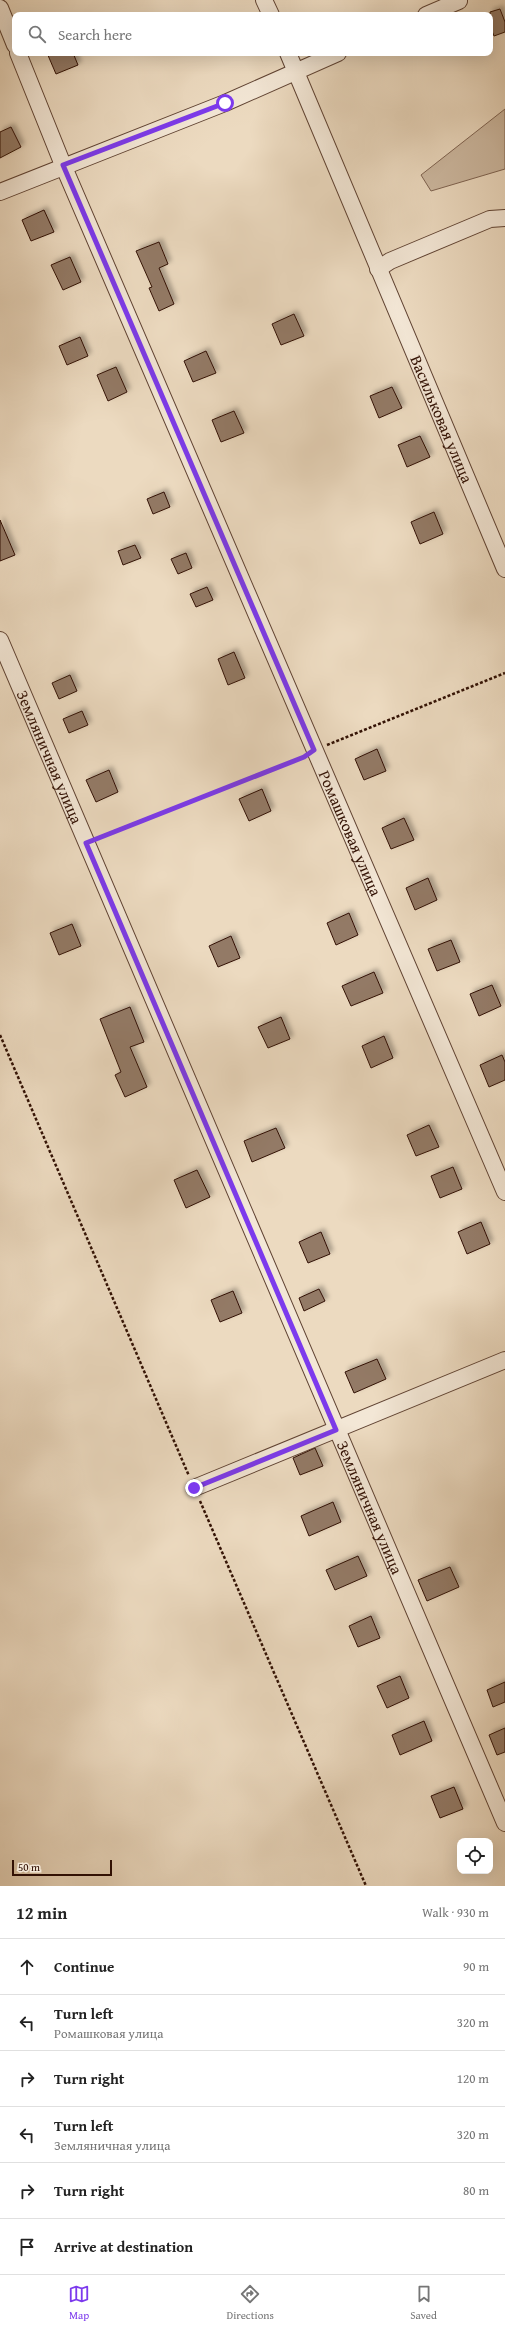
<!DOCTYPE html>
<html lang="en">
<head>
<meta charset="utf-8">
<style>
  body { margin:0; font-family:"Gentium Book Plus",serif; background:#f2f2f2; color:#222 }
  .controls { position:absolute; right:12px; bottom:12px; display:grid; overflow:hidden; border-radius:8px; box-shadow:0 4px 16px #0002 }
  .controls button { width:36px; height:36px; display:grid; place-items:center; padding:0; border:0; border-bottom:1px solid #e0e0e0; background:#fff; color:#222; font:20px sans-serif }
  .scale { position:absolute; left:12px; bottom:10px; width:100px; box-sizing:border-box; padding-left:4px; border:2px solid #321104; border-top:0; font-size:11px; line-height:14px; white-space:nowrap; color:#321104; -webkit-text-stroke:3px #f3e7d6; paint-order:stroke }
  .stop { position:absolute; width:12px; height:12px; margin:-9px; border:3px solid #7c3aed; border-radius:50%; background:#fff }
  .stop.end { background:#7c3aed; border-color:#fff; box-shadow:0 1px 4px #0008 }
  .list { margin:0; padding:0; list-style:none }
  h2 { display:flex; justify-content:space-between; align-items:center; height:52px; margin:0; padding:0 16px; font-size:17px }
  h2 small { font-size:13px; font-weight:400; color:#767676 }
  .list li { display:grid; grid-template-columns:26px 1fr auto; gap:12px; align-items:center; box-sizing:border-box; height:56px; padding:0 16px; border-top:1px solid #e0e0e0 }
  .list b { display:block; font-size:15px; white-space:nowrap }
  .list p { margin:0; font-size:13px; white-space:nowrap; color:#767676 }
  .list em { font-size:13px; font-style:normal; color:#767676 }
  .icon { flex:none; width:22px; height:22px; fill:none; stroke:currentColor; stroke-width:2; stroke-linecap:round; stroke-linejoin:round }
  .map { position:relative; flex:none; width:505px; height:1886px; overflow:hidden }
  .search { position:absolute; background:#fff; box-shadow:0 4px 16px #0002; left:12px; right:12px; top:12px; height:44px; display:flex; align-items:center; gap:10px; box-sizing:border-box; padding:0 14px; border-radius:8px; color:#767676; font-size:15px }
  .sheet { height:388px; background:#fff }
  nav { display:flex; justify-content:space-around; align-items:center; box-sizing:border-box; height:56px; border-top:1px solid #e0e0e0; background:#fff; font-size:11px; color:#767676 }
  nav a { display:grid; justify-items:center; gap:2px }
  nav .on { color:#7c3aed }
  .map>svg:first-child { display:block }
  .green { fill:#ccb8a0; stroke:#7f6452 }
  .building { fill:#937a66; stroke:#321104; filter:url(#shadow) }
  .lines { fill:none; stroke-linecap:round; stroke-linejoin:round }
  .minor-casing { stroke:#604333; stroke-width:18 }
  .path { stroke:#321104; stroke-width:2.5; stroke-dasharray:3 2; stroke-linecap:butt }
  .minor { stroke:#f3e7d6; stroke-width:16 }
  .route { stroke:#7c3aed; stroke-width:5 }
  .labels { text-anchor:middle; stroke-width:3; stroke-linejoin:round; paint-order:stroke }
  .street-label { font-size:16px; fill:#321104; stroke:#f3e7d6 }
</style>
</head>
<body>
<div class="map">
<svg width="505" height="1886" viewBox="0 0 505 1886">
  <defs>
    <filter id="shadow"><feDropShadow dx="3.5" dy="-3.5" stdDeviation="2" flood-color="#0004"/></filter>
  </defs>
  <rect width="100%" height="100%" fill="#ecdac0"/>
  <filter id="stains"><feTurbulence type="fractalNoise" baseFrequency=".005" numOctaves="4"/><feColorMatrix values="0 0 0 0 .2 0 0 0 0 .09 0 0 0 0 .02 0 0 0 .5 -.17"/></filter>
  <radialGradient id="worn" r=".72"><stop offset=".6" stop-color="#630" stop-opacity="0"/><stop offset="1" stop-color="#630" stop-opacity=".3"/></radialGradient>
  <!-- green -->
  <polygon class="green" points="505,109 505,169 431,191 421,175"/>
  <!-- building -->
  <g class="building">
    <polygon points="500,9 505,22 505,32 494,36 490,26 490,12"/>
    <polygon points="47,53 73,53 78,65 56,74"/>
    <polygon points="11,127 21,147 0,158 0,132"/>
    <polygon points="44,210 54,232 31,241 22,220"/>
    <polygon points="159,242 168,264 159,268 174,304 159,311 149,288 152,287 136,251"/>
    <polygon points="70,257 81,282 63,290 51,265"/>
    <polygon points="294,314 304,336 281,345 272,324"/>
    <polygon points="80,337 88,356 67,365 59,346"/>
    <polygon points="206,351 216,373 193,382 184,361"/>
    <polygon points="116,367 127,392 108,401 97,375"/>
    <polygon points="392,387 402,408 379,418 370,396"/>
    <polygon points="234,411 244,433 221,442 212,420"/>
    <polygon points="420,436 430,457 407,467 398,445"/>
    <polygon points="164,492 170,507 153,514 147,499"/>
    <polygon points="434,512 443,534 420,544 411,522"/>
    <polygon points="0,520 15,555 0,561"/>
    <polygon points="135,545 141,558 123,565 118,551"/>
    <polygon points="186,553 192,568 178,574 171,559"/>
    <polygon points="207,587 213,600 196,607 190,594"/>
    <polygon points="234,652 245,678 228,685 218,659"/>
    <polygon points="70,675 77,691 59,699 52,683"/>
    <polygon points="82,711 88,725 69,733 63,719"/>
    <polygon points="377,749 386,771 364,780 355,759"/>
    <polygon points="109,770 118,792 96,802 86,780"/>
    <polygon points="262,789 271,811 249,821 239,799"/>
    <polygon points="404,818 414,840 391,849 382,828"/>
    <polygon points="428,878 437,900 415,910 406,888"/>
    <polygon points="349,913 358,935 336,945 327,923"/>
    <polygon points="72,924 81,946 59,955 50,933"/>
    <polygon points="231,936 240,958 218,967 209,946"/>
    <polygon points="451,940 460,962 437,971 428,949"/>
    <polygon points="374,972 383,993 351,1006 342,986"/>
    <polygon points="492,985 501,1006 479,1016 470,994"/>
    <polygon points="130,1007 144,1042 130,1047 147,1087 125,1097 115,1075 121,1072 100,1019"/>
    <polygon points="281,1017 290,1039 268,1048 258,1027"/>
    <polygon points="384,1036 393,1058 371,1068 362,1046"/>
    <polygon points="502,1055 505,1062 505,1080 489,1087 480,1065"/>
    <polygon points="429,1125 439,1147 416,1156 407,1135"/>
    <polygon points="276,1128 285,1148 252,1162 244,1141"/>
    <polygon points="453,1167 462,1189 440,1198 431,1176"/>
    <polygon points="197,1170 210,1197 186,1208 174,1180"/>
    <polygon points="481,1222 490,1244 467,1254 458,1232"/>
    <polygon points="321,1232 330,1254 308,1263 299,1242"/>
    <polygon points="319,1289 325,1301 304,1311 299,1298"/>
    <polygon points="233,1291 242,1313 220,1322 211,1300"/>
    <polygon points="377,1359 386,1379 354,1393 345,1372"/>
    <polygon points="315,1448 323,1466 300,1475 293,1458"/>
    <polygon points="333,1502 341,1522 309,1536 301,1516"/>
    <polygon points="358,1556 367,1576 335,1590 326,1570"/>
    <polygon points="450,1567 459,1587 427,1601 418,1580"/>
    <polygon points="371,1616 380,1638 358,1647 349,1626"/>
    <polygon points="400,1676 409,1698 387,1708 377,1686"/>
    <polygon points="505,1682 505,1702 493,1707 487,1690"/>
    <polygon points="424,1721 432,1741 400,1755 392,1735"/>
    <polygon points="505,1728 505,1752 497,1755 489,1735"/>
    <polygon points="454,1787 463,1809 440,1818 431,1796"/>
  </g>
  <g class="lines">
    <defs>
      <g id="minor">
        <polyline points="264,0 271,15"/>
        <polyline points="0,8 15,45"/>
        <polyline points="426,15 459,1"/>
        <path id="s1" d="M18 53 63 165 505 1192"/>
        <path id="s2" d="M288 53 505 569"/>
        <polyline points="0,192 225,103 338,53"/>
        <polyline points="378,269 390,261 490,219 505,218"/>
        <path id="s3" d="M0 640 505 1823"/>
        <polyline points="194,1488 505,1360"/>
      </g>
    </defs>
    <!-- minor casing -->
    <use href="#minor" class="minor-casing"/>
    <!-- path -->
    <g class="path">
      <polyline points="327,745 505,673"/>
      <polyline points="100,837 304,757"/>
      <polyline points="0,1035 189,1476"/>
      <polyline points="200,1501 366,1886"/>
    </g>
    <!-- minor -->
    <use href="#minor" class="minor"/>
  </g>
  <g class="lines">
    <!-- route -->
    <polyline class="route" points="194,1488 336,1430 86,843 304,757 314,750 63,165 225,103"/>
  </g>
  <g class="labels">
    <!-- street labels -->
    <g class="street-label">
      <text dy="6" stroke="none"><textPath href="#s2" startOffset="397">Васильковая улица</textPath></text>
      <text dy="6" stroke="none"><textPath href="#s3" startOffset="127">Земляничная улица</textPath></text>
      <text dy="6" stroke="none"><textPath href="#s1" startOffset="848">Ромашковая улица</textPath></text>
      <text dy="6" stroke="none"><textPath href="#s3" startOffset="943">Земляничная улица</textPath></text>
    </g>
  </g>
  <rect width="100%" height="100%" filter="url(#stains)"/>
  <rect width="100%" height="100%" fill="url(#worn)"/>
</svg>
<div class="controls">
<button><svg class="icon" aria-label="locate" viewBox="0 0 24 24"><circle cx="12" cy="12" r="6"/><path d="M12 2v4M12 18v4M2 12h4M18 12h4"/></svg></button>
</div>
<div class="scale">50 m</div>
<div class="stop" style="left:225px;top:103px"></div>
<div class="stop end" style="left:194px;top:1488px"></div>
<div class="search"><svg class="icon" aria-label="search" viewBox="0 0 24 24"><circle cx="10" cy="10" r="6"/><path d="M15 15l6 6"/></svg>Search here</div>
</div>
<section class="sheet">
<h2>12 min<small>Walk · 930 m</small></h2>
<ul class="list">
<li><svg class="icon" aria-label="ahead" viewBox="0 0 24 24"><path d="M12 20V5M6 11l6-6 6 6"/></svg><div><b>Continue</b></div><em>90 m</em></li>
<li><svg class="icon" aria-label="left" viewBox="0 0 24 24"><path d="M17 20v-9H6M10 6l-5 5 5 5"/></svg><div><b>Turn left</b><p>Ромашковая улица</p></div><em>320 m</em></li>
<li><svg class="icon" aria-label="right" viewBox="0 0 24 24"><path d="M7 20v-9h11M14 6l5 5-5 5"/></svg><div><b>Turn right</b></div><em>120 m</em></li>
<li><svg class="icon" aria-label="left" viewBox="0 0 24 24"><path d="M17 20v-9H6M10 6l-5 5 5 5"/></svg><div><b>Turn left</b><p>Земляничная улица</p></div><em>320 m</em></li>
<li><svg class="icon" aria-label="right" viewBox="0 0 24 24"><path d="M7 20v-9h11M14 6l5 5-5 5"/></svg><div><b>Turn right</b></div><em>80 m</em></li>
<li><svg class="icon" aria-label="arrive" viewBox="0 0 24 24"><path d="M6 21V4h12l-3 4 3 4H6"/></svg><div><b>Arrive at destination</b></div></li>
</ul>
</section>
<nav>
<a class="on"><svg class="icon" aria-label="map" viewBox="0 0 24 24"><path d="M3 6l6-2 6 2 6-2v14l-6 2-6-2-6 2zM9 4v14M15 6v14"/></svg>Map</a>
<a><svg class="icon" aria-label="directions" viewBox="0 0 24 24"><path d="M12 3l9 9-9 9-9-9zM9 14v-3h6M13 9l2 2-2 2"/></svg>Directions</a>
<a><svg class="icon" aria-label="saved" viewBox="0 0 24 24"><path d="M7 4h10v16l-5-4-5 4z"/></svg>Saved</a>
</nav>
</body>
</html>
